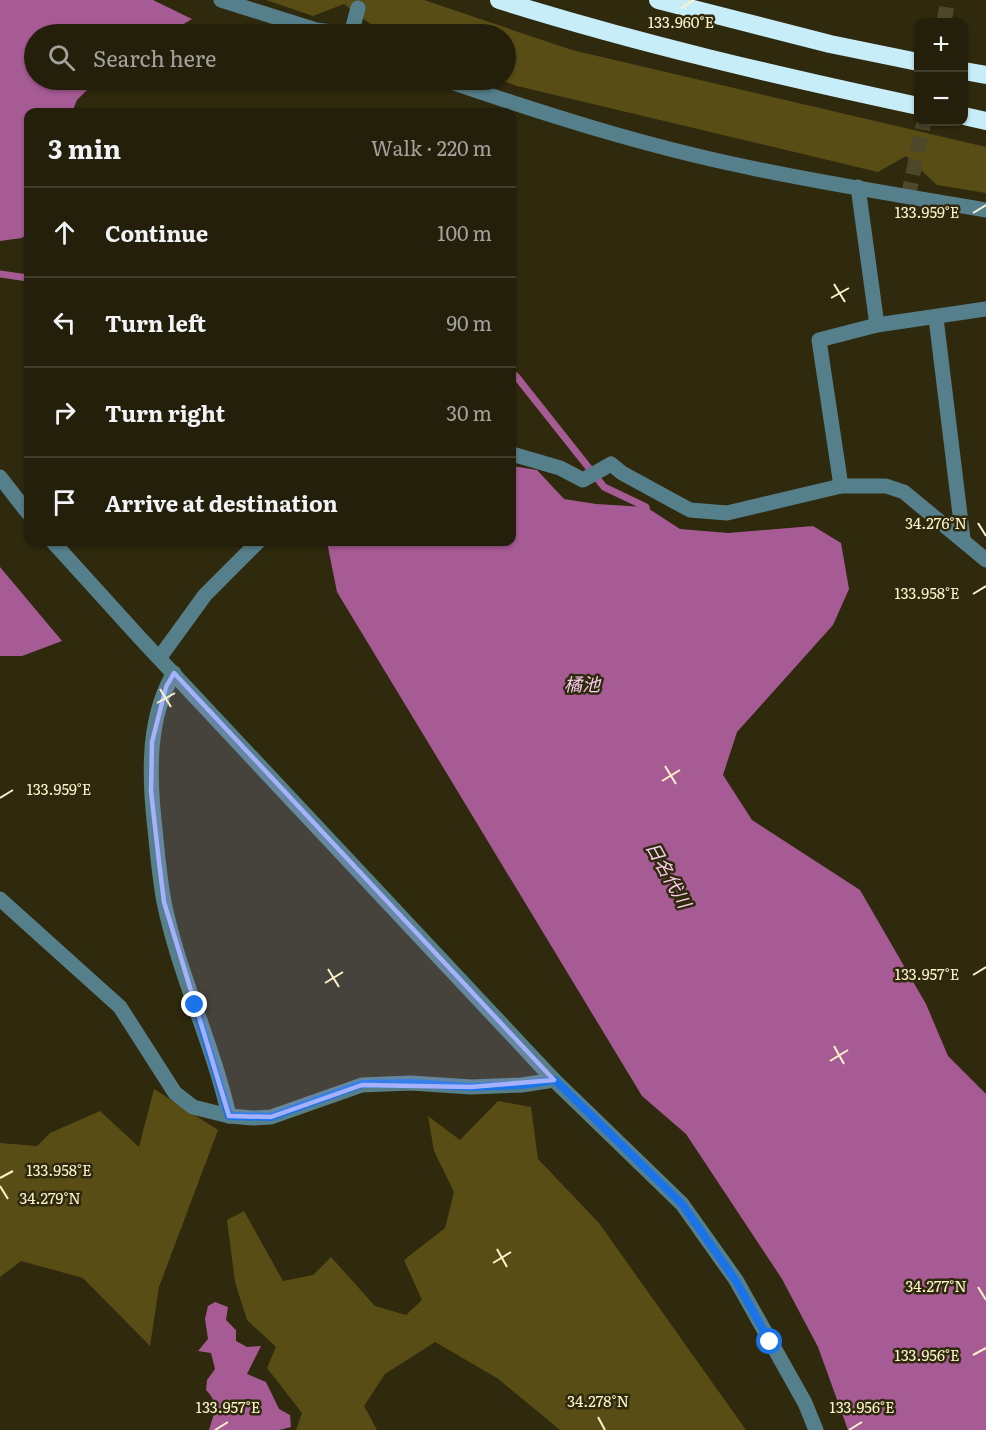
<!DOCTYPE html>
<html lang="en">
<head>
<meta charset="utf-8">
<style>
  body { margin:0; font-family:Literata,"Noto Sans JP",serif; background:#2f2c18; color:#f1f3f6 }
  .controls { position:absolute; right:18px; top:18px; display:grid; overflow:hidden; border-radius:12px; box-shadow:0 2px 4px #0004 }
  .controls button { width:54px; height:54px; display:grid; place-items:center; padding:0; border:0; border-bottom:2px solid #403d2b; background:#231f0a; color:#f1f3f6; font:30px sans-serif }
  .stop { position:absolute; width:18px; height:18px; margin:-14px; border:4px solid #1a73e8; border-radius:50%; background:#fff }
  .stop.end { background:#1a73e8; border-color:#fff; box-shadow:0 2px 6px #0008 }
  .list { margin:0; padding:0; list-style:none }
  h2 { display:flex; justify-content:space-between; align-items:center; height:78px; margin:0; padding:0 24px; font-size:26px }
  h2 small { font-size:20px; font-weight:400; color:#a3a29c }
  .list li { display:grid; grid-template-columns:39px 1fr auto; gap:18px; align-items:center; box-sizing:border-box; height:90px; padding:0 24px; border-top:2px solid #403d2b }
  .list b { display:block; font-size:22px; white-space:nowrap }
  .list em { font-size:20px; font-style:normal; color:#a3a29c }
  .icon { flex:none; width:33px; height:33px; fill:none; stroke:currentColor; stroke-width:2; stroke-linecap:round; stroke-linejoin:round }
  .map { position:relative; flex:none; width:986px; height:1430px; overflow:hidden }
  .search { position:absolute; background:#231f0a; box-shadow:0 2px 4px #0004; left:24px; top:24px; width:492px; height:66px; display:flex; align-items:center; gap:15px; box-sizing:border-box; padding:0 21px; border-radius:33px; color:#a3a29c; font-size:22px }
  .panel { position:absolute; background:#231f0a; box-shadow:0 2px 4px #0004; left:24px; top:108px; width:492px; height:438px; border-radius:12px }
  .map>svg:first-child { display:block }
  .forest { fill:#594d16 }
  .water { fill:#a75b95 }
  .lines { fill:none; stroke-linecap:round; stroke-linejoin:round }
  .stream { stroke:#a75b95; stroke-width:7 }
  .minor-tunnel { stroke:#4e4729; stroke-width:15; stroke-dasharray:15 8; stroke-linecap:butt }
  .minor { stroke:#557f8a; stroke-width:15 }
  .highway { stroke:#c6edf8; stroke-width:18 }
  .route { stroke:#1a73e8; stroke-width:8 }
  .marked { fill:#a5b1fc; fill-opacity:0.2; stroke:#a5b1fc; stroke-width:4.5; stroke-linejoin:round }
  .ticks { fill:none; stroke:#fcf3ca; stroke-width:2 }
  .labels { text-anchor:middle; stroke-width:5; stroke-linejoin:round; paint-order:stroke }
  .water-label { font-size:18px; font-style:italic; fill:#f8cdec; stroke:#2f290d }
  .ticks-label { font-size:15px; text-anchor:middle; fill:#fcf3ca; stroke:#2f290d; stroke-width:5; stroke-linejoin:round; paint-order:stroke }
</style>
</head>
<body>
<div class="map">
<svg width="986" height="1430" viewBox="0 0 986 1430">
  <rect width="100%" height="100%" fill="#2f290d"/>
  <!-- forest -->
  <g class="forest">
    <polygon points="266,0 424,0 572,50 986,147 986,193 937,185 906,156 878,172 517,86 501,80 506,80 506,34 391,34 377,29 344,4 313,16"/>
    <polygon points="154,1089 218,1130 159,1287 150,1346 83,1278 21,1261 0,1277 0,1143 37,1146 50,1133 100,1111 139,1147"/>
    <polygon points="498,1101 531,1107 538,1159 599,1223 746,1430 560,1430 497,1378 435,1342 385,1374 364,1406 377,1430 296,1430 302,1413 267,1368 276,1347 247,1320 235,1282 227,1220 244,1211 283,1281 313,1275 331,1257 375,1306 406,1315 422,1300 404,1260 445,1228 454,1192 434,1151 428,1116 460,1140"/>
  </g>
  <!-- water -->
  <g class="water">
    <polygon points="0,0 153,0 192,19 167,34 34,34 34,80 97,80 77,100 72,112 28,112 28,233 22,238 0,241"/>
    <polygon points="512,466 537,470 564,499 596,504 646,507 680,529 728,533 813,526 841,543 849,589 833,625 737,732 723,775 752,820 860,890 926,1004 948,1056 986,1094 986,1430 848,1430 818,1347 782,1279 686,1134 642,1096 337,592 327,542 512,542"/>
    <polygon points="0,567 62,641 22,656 0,656"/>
    <path d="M215 1302 228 1307 226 1320 236 1330V1341L247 1347 261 1346 247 1374 266 1382 279 1409 290 1415 291 1427 279 1430H209C214 1413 220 1404 206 1390L207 1380 215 1369 211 1353 198 1351 208 1339 205 1319 208 1306Z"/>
  </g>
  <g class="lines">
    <!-- stream -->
    <g class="stream">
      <polyline points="0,274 28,278"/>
      <polyline points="512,374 516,376 604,487 646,507 648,516"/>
    </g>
    <!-- minor-tunnel -->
    <g class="minor-tunnel">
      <polyline points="944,22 948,0"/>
      <polyline points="908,197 924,122"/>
    </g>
    <!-- minor -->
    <g class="minor">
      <polyline points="221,0 316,30 349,34"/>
      <polyline points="351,34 358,8"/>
      <path d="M445 80C544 114 645 146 747 167 826 184 907 196 986 210"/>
      <polyline points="858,187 877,325"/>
      <polyline points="936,318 963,539"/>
      <polyline points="512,454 560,468 583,480 611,464 622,473 690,510 727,513 841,486 886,486 904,492 986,560"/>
      <polyline points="0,477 28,513"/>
      <polyline points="841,486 819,340 877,325 986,309"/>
      <polyline points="53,542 140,638 554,1080 682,1204 736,1280 805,1403 816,1430"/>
      <polyline points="160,657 205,595 258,542"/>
      <path d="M174 673C148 716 149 771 154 820 157 847 159 875 164 902 179 975 213 1044 229 1116"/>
      <polyline points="0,899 120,1007 175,1093 193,1107 229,1116 253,1118 271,1117 362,1085 411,1083 471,1087 522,1085 554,1080"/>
    </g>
    <!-- highway -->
    <g class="highway">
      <path d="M499 0C636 43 778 76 918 106"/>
      <polyline points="658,0 830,44 918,62"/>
      <polyline points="964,71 986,75"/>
      <polyline points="964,116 986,121"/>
    </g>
  </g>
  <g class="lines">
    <!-- route -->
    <polyline class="route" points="195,1005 229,1116 271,1117 362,1084 411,1083 471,1087 522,1085 555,1080 682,1204 736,1281 770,1342"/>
  </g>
  <!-- marked area -->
  <path class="marked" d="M174 673 554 1080 471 1087 362 1085 271 1117 229 1116 164 902 159 862 151 791 152 742 166 687Z"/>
  <!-- ticks -->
  <path class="ticks" d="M681 8 694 0M973 213 986 205M834 284 845 302M831 298 849 288M978 523 986 536M973 594 986 586M160 689 171 707M157 703 175 693M665 766 676 784M662 781 680 770M0 798 13 790M328 969 339 987M973 975 986 967M325 983 343 972M834 1046 844 1064M830 1061 848 1050M0 1178 13 1171M0 1186 8 1199M497 1249 507 1267M493 1263 511 1252M978 1287 986 1300M973 1355 986 1348M598 1417 605 1430M215 1430 228 1422M849 1430 862 1422"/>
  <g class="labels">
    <!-- water labels -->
    <g class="water-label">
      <text x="582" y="691">橘池</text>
      <text transform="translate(668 875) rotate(61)" y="6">日名代川</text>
    </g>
  </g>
  <g class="ticks-label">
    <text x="681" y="28">133.960°E</text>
    <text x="927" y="218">133.959°E</text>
    <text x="936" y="529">34.276°N</text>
    <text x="927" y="599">133.958°E</text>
    <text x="59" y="795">133.959°E</text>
    <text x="927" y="980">133.957°E</text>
    <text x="59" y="1176">133.958°E</text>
    <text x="50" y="1204">34.279°N</text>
    <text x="936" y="1292">34.277°N</text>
    <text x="927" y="1361">133.956°E</text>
    <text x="598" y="1407">34.278°N</text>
    <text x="228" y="1413">133.957°E</text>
    <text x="862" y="1413">133.956°E</text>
  </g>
</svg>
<div class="controls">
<button>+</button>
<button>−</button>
</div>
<div class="stop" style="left:770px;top:1342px"></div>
<div class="stop end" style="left:195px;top:1005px"></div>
<div class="search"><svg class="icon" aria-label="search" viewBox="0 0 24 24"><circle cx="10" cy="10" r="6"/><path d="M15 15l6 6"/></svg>Search here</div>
<section class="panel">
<h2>3 min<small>Walk · 220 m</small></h2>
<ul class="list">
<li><svg class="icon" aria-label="ahead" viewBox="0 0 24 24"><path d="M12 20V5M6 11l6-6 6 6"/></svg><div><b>Continue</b></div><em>100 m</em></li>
<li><svg class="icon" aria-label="left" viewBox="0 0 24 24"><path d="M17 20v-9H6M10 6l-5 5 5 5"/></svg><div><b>Turn left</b></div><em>90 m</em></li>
<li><svg class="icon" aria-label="right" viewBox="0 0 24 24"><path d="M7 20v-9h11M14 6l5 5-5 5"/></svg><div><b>Turn right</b></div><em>30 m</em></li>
<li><svg class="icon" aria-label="arrive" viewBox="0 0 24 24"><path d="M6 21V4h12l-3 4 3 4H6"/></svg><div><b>Arrive at destination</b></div></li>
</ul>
</section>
</div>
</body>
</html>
